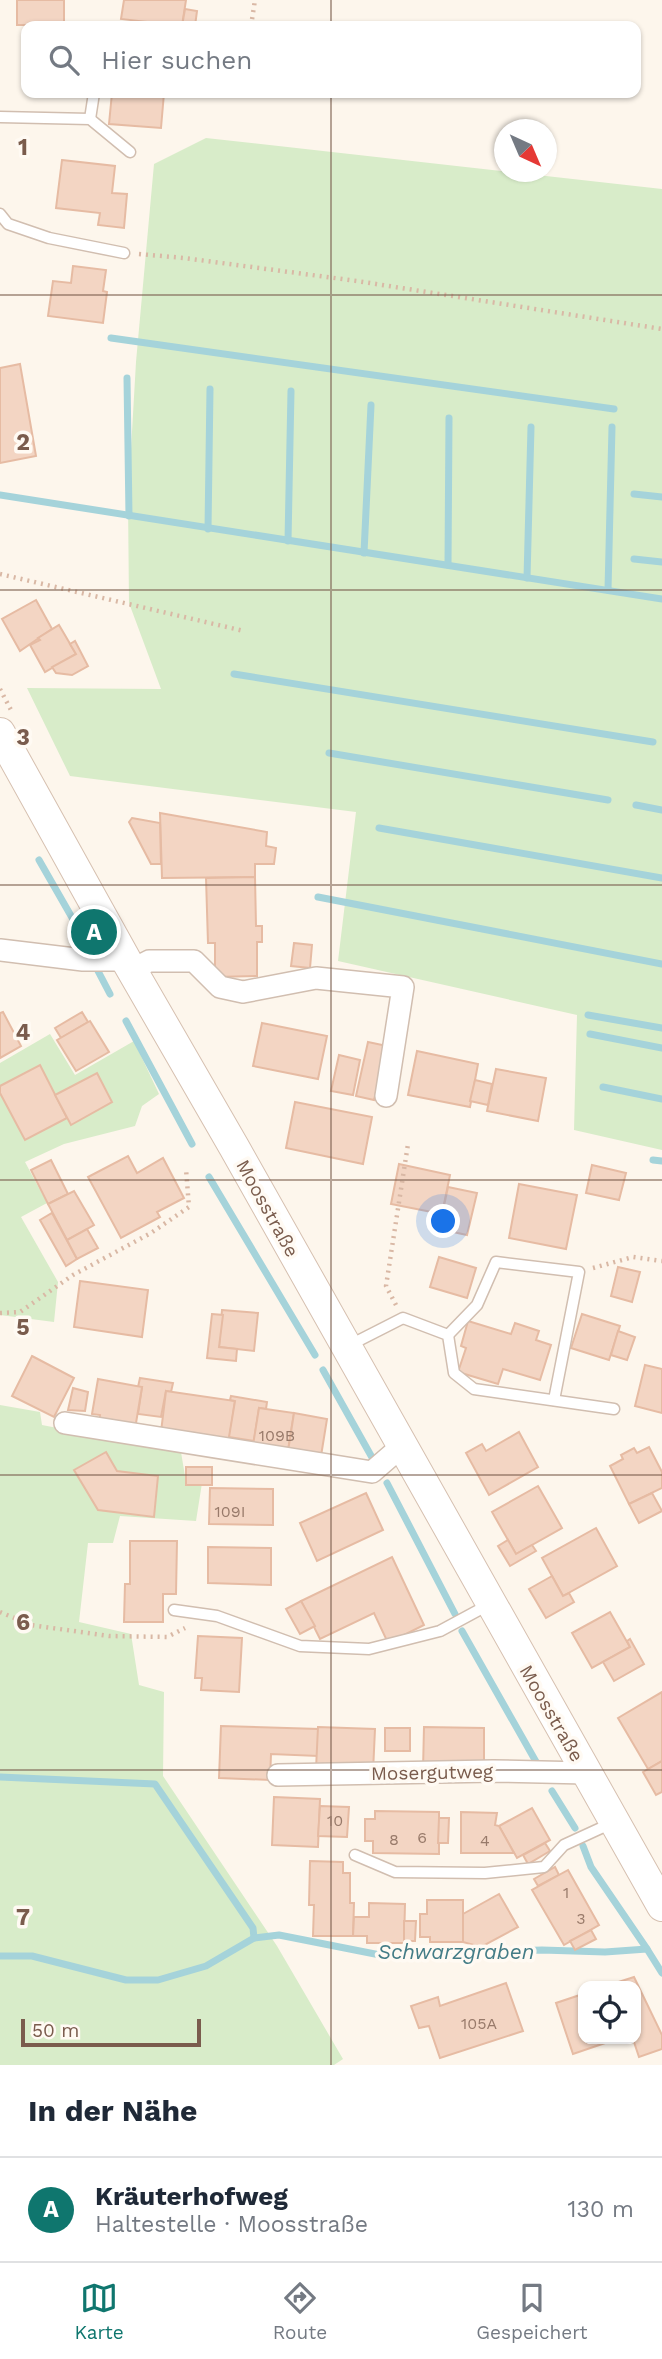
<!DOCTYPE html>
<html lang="de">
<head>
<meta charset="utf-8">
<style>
  body { margin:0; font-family:"Work Sans",sans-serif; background:#f6f6f7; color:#1f2937 }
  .controls { position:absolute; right:21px; bottom:21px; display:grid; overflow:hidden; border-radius:14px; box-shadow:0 2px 5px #0004 }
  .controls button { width:63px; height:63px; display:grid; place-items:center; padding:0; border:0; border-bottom:2px solid #e0e1e3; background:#fff; color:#1f2937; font:35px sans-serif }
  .compass { position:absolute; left:494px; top:119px; width:63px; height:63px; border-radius:50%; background:#fff; box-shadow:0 2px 5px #0004; rotate:136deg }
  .scale { position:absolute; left:21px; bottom:18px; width:180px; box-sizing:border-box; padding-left:7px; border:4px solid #7a5c4d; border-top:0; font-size:19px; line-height:24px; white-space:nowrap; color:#7a5c4d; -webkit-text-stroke:5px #fffaf3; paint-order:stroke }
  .you { position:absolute; left:444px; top:1222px; width:24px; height:24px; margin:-18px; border:5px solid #fff; border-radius:50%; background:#1a73e8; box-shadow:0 0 0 10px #1a73e833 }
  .badge { display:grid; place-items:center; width:46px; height:46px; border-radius:50%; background:#0f766e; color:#fff; font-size:23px; font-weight:700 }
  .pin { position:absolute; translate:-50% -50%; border:4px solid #fff; box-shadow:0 2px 7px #0006 }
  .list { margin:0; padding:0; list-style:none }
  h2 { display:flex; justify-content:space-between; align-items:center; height:91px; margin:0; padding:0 28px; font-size:30px }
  h2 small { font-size:23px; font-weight:400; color:#747a83 }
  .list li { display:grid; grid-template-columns:46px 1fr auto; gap:21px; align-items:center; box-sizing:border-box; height:105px; padding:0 28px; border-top:2px solid #e0e1e3 }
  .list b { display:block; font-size:26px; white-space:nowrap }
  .list p { margin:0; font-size:23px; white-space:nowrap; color:#747a83 }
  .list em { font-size:23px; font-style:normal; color:#747a83 }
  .icon { flex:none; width:38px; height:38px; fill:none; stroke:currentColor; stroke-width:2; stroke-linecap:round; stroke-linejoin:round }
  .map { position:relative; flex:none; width:662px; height:2065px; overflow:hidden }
  .search { position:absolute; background:#fff; box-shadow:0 2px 5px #0004; left:21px; right:21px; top:21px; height:77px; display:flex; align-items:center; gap:18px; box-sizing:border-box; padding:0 24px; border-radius:14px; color:#747a83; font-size:26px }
  .sheet { height:196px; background:#fff }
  nav { display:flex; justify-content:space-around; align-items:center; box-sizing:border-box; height:98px; border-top:2px solid #e0e1e3; background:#fff; font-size:19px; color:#747a83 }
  nav a { display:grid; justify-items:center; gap:4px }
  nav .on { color:#0f766e }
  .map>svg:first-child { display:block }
  .green { fill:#d8ecc9 }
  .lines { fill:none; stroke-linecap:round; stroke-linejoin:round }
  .stream { stroke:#a5d3da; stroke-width:7 }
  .building { fill:#f3d5c3; stroke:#e6bba3; stroke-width:2 }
  .lane-casing { stroke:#d1beb0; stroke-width:13 }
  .street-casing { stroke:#d1beb0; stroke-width:24 }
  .secondary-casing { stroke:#d6c0b0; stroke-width:32 }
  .path { stroke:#d9b8a5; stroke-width:4.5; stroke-dasharray:2 5; stroke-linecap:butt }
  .lane { stroke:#fff; stroke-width:10 }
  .street { stroke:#fff; stroke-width:21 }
  .secondary { stroke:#fff; stroke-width:30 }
  .grid { fill:none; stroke:#7a5c4d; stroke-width:2; stroke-opacity:0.55 }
  .labels { text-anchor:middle; stroke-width:7; stroke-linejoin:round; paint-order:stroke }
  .number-label { font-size:16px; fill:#987a6a }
  .street-label { font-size:19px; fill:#7a5c4d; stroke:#fffaf3 }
  .water-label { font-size:21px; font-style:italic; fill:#437c86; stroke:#fffaf3 }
  .grid-label { font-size:23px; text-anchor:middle; font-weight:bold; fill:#7a5c4d; stroke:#fffaf3; stroke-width:7; stroke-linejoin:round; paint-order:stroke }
</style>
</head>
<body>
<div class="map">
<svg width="662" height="2065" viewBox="0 0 662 2065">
  <rect width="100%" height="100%" fill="#fdf6ec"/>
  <!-- green -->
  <g class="green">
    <polygon points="206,138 662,189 662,1150 574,1130 577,1015 338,961 356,812 70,776 27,688 161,689 129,603 128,501 136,362 154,164"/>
    <polygon points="50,1034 75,1075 134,1041 159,1094 142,1106 135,1126 64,1144 25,1162 47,1203 21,1217 58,1282 54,1322 0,1315 0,1063"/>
    <polygon points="0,1405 40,1412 42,1425 181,1452 186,1482 202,1483 196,1521 120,1516 113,1543 88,1543 79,1622 131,1634 139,1685 164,1692 163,1776 277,1946 343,2059 334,2065 0,2065"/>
  </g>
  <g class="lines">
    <!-- stream -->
    <g class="stream">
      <polyline points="111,338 614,409"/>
      <polyline points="127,378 129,516"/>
      <polyline points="634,494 662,497"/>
      <polyline points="0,495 662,599"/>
      <polyline points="208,529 210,389"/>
      <polyline points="288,541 291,391"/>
      <polyline points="364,553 371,405"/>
      <polyline points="634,559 662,562"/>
      <polyline points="448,565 449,418"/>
      <polyline points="527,578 531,427"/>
      <polyline points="608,590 612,427"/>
      <polyline points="234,674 653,742"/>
      <polyline points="329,753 608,800"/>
      <polyline points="636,805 662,810"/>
      <polyline points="379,828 662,878"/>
      <polyline points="39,860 90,949"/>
      <polyline points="318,897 662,964"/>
      <polyline points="98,971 110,994"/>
      <polyline points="588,1015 662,1028"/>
      <polyline points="126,1021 192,1144"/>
      <polyline points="590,1034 662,1048"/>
      <polyline points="603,1087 662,1099"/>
      <polyline points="653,1160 662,1161"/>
      <polyline points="209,1177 315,1355"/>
      <polyline points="323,1370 374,1461"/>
      <polyline points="387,1483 455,1614"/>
      <polyline points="462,1631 539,1767"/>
      <polyline points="0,1777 155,1784 253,1928 254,1938"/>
      <polyline points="552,1791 575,1828"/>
      <polyline points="583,1846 591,1867 647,1949"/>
      <polyline points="0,1956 32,1956 126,1980 158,1980 206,1966 254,1938 279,1935 380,1955 542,1950 605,1952 647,1949 662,1973"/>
    </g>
  </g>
  <!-- building -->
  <g class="building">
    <rect x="17" y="0" width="47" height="25"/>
    <polygon points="124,0 186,0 182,26 121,19"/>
    <polygon points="185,9 197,11 195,26 182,26"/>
    <polygon points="112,93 164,93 161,128 109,124"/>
    <polygon points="62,160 115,166 112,193 127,194 124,228 98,225 100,213 56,208"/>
    <polygon points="73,266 106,270 103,291 107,292 103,323 48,316 53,281 71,283"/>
    <polygon points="20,364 36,456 0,463 0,368"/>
    <polygon points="36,600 52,629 20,651 2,619"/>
    <polygon points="59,625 76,654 45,672 30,645 40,640 38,638"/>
    <polygon points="75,641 88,666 72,675 56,673 52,667 76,654 70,644"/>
    <polygon points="160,813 267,832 266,846 276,848 274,864 255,864 255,877 162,878"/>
    <polygon points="132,818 160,823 161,864 151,864 129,822"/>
    <polygon points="255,877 256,926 262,926 262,942 257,942 257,976 215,977 215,943 208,943 206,878"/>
    <polygon points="294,943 312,945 310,968 291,966"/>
    <polygon points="3,1012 21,1046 0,1058 0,1013"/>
    <polygon points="82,1012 88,1022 61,1038 55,1028"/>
    <polygon points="90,1021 109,1052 76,1071 57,1040"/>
    <polygon points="262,1023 327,1036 318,1079 253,1066"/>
    <polygon points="368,1042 387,1046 374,1100 356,1096"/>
    <polygon points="417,1051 478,1064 470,1107 408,1095"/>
    <polygon points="339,1055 360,1060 353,1095 331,1091"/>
    <polygon points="40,1065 67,1118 25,1140 0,1093 0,1086"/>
    <polygon points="496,1069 546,1078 538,1121 487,1111"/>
    <polygon points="97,1073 112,1102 71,1125 55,1095"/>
    <polygon points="475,1080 492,1084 488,1105 470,1101"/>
    <polygon points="295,1102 372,1117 363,1164 286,1148"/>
    <polygon points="128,1156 137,1173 163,1158 184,1198 157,1212 160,1217 121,1238 88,1177"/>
    <polygon points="51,1160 68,1194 48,1204 31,1170"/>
    <polygon points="399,1164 450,1175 442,1214 391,1204"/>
    <polygon points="592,1165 626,1173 619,1200 586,1193"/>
    <polygon points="519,1184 577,1195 566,1249 509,1238"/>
    <polygon points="448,1187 477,1193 467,1235 439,1229"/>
    <polygon points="74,1191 94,1225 67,1240 48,1204"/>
    <polygon points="52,1213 77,1259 66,1266 40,1220"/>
    <polygon points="87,1229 98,1248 77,1259 67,1240"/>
    <polygon points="439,1257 476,1268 467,1298 430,1287"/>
    <polygon points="618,1267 640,1272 632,1302 611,1296"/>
    <polygon points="80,1281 148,1290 142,1337 74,1327"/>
    <polygon points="222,1310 258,1313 254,1351 219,1347"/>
    <polygon points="212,1314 223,1315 219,1347 237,1349 236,1361 207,1358"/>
    <polygon points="582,1314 620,1326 609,1360 571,1348"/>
    <polygon points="468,1321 511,1334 515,1323 539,1331 536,1340 551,1345 540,1380 503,1369 498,1384 458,1372 466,1348 461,1346"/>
    <polygon points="618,1331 635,1337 627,1360 611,1355"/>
    <polygon points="32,1356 74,1378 54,1417 12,1396"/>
    <polygon points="645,1365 662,1369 662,1413 635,1406"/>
    <polygon points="140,1378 173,1383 171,1392 166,1391 161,1417 138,1414 142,1387 138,1387"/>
    <polygon points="98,1379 142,1387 135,1429 99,1423 100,1415 92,1414"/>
    <polygon points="73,1388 88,1392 85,1411 68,1410"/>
    <polygon points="166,1391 235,1401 229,1441 161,1432"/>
    <polygon points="231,1396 267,1402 266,1409 259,1408 254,1441 229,1437 235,1401 230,1400"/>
    <polygon points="259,1408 294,1413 288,1451 253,1445"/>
    <polygon points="294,1413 327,1419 321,1456 288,1451"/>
    <polygon points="519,1432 538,1467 489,1495 466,1453 482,1444 486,1451"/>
    <polygon points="649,1447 662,1472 662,1488 629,1504 610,1466 623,1459 621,1455 634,1448 637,1453"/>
    <polygon points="106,1452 117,1471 158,1476 154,1517 98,1510 74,1470"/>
    <rect x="186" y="1467" width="26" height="18"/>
    <polygon points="538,1486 562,1528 516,1554 492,1512"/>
    <polygon points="210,1488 273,1489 273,1525 209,1524"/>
    <polygon points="366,1493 383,1530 317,1561 300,1523"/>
    <polygon points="652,1493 662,1511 639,1523 629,1504"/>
    <polygon points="596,1528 617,1566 563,1596 542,1558"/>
    <polygon points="508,1540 516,1554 532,1545 536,1551 510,1566 498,1546"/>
    <polygon points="130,1541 177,1541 176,1594 163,1594 163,1622 124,1622 125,1584 130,1584"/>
    <polygon points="208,1547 271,1548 271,1585 208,1583"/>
    <polygon points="392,1557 424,1625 388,1643 374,1613 320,1639 301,1601"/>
    <polygon points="552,1576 563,1596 569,1593 574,1602 546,1618 529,1589"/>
    <polygon points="301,1601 315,1626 300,1634 286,1609"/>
    <polygon points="610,1612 630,1647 592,1668 572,1633"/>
    <polygon points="198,1636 242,1638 239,1692 201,1690 202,1678 195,1678"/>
    <polygon points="630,1639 644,1664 614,1681 603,1662 630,1647 627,1641"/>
    <polygon points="662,1692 662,1761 648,1769 618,1718"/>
    <polygon points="221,1726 319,1729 318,1756 271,1754 270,1780 219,1778"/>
    <polygon points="318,1727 375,1729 373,1772 316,1769"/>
    <polygon points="424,1727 484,1728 484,1770 423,1770"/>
    <rect x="385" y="1728" width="25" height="23"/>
    <polygon points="662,1761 662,1792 656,1795 643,1772"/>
    <polygon points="274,1797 320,1799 318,1847 272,1845"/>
    <polygon points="320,1806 349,1807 347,1837 318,1836"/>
    <polygon points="532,1808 550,1840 517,1858 499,1826"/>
    <polygon points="375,1811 439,1812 439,1854 373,1853 373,1841 365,1841 365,1819 375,1819"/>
    <polygon points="461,1812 497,1813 495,1825 499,1826 514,1853 461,1853"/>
    <polygon points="439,1818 449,1818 448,1843 438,1843"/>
    <polygon points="545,1843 550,1851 528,1864 523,1855"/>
    <polygon points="310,1861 343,1862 343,1873 350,1873 350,1903 354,1903 353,1936 313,1936 314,1905 309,1905"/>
    <polygon points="555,1867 559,1875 538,1886 534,1879"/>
    <polygon points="568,1870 599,1925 564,1945 532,1890"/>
    <polygon points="499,1894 518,1927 481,1947 463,1942 463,1914"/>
    <polygon points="427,1900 463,1900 463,1942 430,1942 430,1937 420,1937 420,1914 427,1914"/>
    <polygon points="369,1903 405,1904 404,1943 367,1943 367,1936 353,1936 354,1917 369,1917"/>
    <polygon points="404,1921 416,1921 415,1941 404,1941"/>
    <polygon points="591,1930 596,1939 575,1950 570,1941"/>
    <polygon points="634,1977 662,2035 662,2049 639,2057 633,2039 636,2039 636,1986 606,1986"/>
    <polygon points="506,1983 523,2031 440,2058 429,2026 419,2028 411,2006 438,1997 440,2006"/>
    <polygon points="583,1994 583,2039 617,2039 573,2054 556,2003"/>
  </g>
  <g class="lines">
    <defs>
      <g id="lane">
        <polyline points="0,117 90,119 130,152"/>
        <polyline points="90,119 94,93"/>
        <polyline points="0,214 8,224 49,238 124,253"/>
        <polyline points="448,1335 477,1305 496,1262 579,1272 554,1400"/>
        <polyline points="348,1346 403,1318 448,1335 454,1373 474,1389 614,1409"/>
        <polyline points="174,1610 217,1616 300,1646 369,1649 440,1631 490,1604"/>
        <polyline points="355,1855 395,1872 485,1873 544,1867 564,1845 612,1823"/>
      </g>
      <g id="street">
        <polyline points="0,950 83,960 126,960"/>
        <polyline points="132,970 149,961 194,961 220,987 243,992 316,978 403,987 386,1096"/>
        <polyline points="65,1423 372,1472 402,1446"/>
        <polyline points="278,1775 493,1771 586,1773"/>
      </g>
      <polyline id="secondary" points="0,733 126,960 234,1147 662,1906"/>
    </defs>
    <!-- lane casing -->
    <use href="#lane" class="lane-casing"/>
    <!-- street casing -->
    <use href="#street" class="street-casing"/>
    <!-- secondary casing -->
    <use href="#secondary" class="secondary-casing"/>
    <!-- path -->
    <g class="path">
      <polyline points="251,26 255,0"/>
      <polyline points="139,254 184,258 357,281 662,329"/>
      <polyline points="0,574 244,631"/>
      <polyline points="0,689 11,710"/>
      <polyline points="593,1268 633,1257 662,1261"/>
      <polyline points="396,1305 386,1286 408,1144"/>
      <polyline points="0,1313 20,1312 73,1275 151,1233 189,1207 186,1169"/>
      <polyline points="0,1612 31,1625 109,1636 167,1637 185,1628"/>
    </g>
    <!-- lane -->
    <use href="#lane" class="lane"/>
    <!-- street -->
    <use href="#street" class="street"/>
    <!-- secondary -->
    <use href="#secondary" class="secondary"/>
  </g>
  <!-- grid -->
  <path class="grid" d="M331 0V26M331 93V2065M0 295H662M0 590H662M0 885H662M0 1180H662M0 1475H662M0 1770H662"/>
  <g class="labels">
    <!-- number labels -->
    <g class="number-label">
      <text x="277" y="1441">109B</text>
      <text x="230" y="1517">109I</text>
      <text x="335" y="1826">10</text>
      <text x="422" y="1843">6</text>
      <text x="394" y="1845">8</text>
      <text x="485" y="1846">4</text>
      <text x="566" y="1898">1</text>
      <text x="581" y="1924">3</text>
      <text x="479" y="2029">105A</text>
    </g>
    <!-- street labels -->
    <g class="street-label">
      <text transform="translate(268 1208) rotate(61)" y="7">Moosstraße</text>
      <text transform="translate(552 1713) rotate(60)" y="7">Moosstraße</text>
      <text transform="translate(432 1772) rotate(-1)" y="7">Mosergutweg</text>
    </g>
    <!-- water labels -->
    <g class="water-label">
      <text x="456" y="1959">Schwarzgraben</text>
    </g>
  </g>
  <g class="grid-label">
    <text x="23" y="155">1</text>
    <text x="23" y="450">2</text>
    <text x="23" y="745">3</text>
    <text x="23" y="1040">4</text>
    <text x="23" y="1335">5</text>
    <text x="23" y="1630">6</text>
    <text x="23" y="1925">7</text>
  </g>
</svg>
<div class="controls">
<button><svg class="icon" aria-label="locate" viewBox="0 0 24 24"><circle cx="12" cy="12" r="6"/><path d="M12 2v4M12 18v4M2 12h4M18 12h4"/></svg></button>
</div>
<svg class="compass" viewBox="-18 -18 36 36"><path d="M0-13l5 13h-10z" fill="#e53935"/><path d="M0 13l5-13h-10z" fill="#747a83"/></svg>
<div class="scale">50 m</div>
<div class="you"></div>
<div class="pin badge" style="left:94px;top:932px">A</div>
<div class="search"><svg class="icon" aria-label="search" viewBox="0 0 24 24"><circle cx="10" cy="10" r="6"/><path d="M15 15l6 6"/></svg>Hier suchen</div>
</div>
<section class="sheet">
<h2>In der Nähe<small></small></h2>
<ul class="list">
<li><span class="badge">A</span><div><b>Kräuterhofweg</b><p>Haltestelle · Moosstraße</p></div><em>130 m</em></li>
</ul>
</section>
<nav>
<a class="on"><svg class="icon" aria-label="map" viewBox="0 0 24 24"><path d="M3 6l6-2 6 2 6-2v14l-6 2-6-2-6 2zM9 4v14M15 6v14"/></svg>Karte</a>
<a><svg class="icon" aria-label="directions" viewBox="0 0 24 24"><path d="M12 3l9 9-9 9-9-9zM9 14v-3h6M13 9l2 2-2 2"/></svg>Route</a>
<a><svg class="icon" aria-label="saved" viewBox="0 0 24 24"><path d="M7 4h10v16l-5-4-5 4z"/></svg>Gespeichert</a>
</nav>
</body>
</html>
